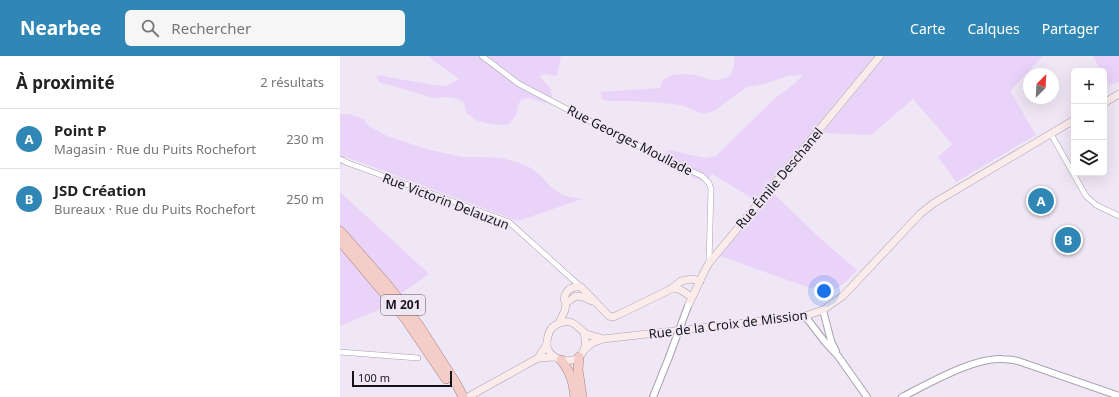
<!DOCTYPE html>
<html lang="fr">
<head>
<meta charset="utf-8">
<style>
  body { margin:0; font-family:"Noto Sans",sans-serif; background:#f6f6f6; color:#222 }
  .controls { position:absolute; right:12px; top:12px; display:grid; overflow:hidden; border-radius:6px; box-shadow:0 4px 16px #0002 }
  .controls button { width:36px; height:36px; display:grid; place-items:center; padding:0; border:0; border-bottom:1px solid #e0e0e0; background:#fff; color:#222; font:20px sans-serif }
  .compass { position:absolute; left:683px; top:12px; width:36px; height:36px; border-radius:50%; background:#fff; box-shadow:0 4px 16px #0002; rotate:24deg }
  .scale { position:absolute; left:12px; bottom:10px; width:100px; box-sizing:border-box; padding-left:4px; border:2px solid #171419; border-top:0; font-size:11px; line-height:14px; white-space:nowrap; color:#171419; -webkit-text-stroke:3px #f0e7f6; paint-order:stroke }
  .you { position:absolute; left:484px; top:235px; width:14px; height:14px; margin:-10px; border:3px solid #fff; border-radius:50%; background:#1a73e8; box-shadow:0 0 0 6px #1a73e833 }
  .badge { display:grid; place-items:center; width:26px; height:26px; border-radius:50%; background:#3087b5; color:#fff; font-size:13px; font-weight:700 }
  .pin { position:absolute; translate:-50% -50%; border:2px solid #fff; box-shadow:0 1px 4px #0006 }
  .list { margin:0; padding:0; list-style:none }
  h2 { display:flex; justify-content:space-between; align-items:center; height:52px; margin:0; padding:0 16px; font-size:17px }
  h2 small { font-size:13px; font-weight:400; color:#767676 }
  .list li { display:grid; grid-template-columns:26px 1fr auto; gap:12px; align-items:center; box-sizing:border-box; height:60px; padding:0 16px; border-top:1px solid #e0e0e0 }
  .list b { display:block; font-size:15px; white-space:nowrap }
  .list p { margin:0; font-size:13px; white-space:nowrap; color:#767676 }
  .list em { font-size:13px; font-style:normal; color:#767676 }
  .icon { flex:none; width:22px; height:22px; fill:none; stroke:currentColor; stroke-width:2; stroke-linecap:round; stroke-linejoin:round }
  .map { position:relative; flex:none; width:779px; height:341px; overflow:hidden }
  header { display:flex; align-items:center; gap:24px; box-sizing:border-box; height:56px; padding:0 20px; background:#3087b5; color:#fff }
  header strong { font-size:19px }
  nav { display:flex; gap:22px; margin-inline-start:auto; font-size:14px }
  .search { width:280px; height:36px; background:#f6f6f6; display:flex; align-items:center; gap:10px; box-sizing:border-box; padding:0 14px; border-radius:6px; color:#767676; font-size:15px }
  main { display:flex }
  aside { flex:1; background:#fff }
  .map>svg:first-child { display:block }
  .green { fill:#e9d3f8 }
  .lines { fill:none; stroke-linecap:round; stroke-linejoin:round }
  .minor-casing { stroke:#a9a1af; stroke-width:6 }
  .tertiary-casing { stroke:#a9a1af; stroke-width:8 }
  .secondary-casing { stroke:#a9a1af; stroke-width:8 }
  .trunk-casing { stroke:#a58482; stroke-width:10 }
  .minor { stroke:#fff; stroke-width:5 }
  .tertiary { stroke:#fff; stroke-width:6 }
  .secondary { stroke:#fbeceb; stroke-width:7 }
  .trunk { stroke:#f4ccc8; stroke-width:9 }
  .tertiary-bridge-casing { stroke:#a9a1af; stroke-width:8; stroke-linecap:butt }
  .tertiary-bridge { stroke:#fff; stroke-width:6 }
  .labels { text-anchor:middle; stroke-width:3.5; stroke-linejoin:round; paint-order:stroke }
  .shield { fill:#f0e7f6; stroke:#58535b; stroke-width:1 }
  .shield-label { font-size:12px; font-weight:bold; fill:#171419 }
  .street-label { font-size:13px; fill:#171419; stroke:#f0e7f6 }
</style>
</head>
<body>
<header>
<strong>Nearbee</strong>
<div class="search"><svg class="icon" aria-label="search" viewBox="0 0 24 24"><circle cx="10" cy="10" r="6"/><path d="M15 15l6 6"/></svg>Rechercher</div>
<nav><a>Carte</a><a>Calques</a><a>Partager</a></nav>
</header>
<main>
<aside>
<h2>À proximité<small>2 résultats</small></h2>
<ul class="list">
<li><span class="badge">A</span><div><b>Point P</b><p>Magasin · Rue du Puits Rochefort</p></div><em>230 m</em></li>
<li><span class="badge">B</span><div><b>JSD Création</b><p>Bureaux · Rue du Puits Rochefort</p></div><em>250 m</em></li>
</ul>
</aside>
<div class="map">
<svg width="779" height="341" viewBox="0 0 779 341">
  <rect width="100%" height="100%" fill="#f0e7f6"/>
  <!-- green -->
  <g class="green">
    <path d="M89 0H221L217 20 205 18 199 20 210 32 212 41 205 47 188 42 181 44 178 49 176 60 169 68 164 69 152 68 138 65 126 57C126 54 125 50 124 47 118 40 102 41 94 42L39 26 36 21 42 19 47 21 95 29 107 30 119 23 91 3Z"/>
    <path d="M395 0H535L415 144 372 118 366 127 315 105 329 94 365 102 376 100 435 42 453 29 463 19 447 20 425 28 407 31 374 55 363 58 341 49 333 48 296 45H269L262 43 260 36 321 32C321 30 321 28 322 26 327 16 349 18 358 20 361 20 364 22 367 23 374 25 386 24 391 18 394 14 394 5 395 0Z"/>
    <polygon points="545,0 703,0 670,35 696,79 616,126 598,101 612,88 573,43 531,79 482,77"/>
    <polygon points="753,0 779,0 779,26 769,29 764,20 764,15 761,15"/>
    <polygon points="0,58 9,58 23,63 29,70 47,80 90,94 122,101 143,101 160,102 177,106 191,112 200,119 211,131 224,140 242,143 178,165 6,101 0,113"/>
    <polygon points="0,136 89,218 36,255 0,270"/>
    <path d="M433 137 482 184 517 214C506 226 498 235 481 237L479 236 477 232H470L380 200Z"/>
  </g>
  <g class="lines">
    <defs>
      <g id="minor">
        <polyline points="142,0 179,28 286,84 362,120 369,127 371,133 369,206"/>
        <polyline points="711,78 746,140 756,149 779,160"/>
        <polyline points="0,103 8,107 169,166 241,231"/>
        <polyline points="0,296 78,302"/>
      </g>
      <g id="tertiary">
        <polyline points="483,254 491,285 496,295"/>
        <polyline points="465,260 485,286 498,300 527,341"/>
        <polyline points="313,341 329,301"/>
        <path d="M562 341C588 328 634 301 662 303 667 303 673 304 678 305L779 340"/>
      </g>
      <g id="secondary">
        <polyline points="764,47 779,38"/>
        <polyline points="331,233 339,233 352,241"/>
        <polyline points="226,247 236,240 243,241 252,245"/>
        <polyline points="348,250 364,216 369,207 540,0"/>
        <path d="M219 267 225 254 226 247 224 243C226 234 231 230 241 231L269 260 273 261 280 258 331 233 341 225 352 223 360 225"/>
        <path d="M244 277C254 315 204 310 207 285 208 281 208 277 211 273 215 268 223 265 230 266 237 268 240 274 245 277 250 280 257 281 263 283"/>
        <polyline points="244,294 252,287 263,283 465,260 483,254 503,240 580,158 594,147 734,64"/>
        <polyline points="198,302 207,288"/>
        <polyline points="128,341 198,302 214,301"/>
      </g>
      <g id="trunk">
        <polyline points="0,175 46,227 78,268 117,329 123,341"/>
        <polyline points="0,185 64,261 106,323"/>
        <polyline points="239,301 238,313 242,341"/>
        <path d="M221 304C231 317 233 325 235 341"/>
      </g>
    </defs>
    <!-- minor casing -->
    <use href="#minor" class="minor-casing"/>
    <!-- tertiary casing -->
    <use href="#tertiary" class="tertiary-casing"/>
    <!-- secondary casing -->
    <use href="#secondary" class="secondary-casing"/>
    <!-- trunk casing -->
    <use href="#trunk" class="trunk-casing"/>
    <!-- minor -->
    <use href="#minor" class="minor"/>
    <!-- tertiary -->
    <use href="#tertiary" class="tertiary"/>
    <!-- secondary -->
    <use href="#secondary" class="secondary"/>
    <!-- trunk -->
    <use href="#trunk" class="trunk"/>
    <defs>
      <polyline id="tertiary-bridge" points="329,301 348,250"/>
    </defs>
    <!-- tertiary-bridge casing -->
    <use href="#tertiary-bridge" class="tertiary-bridge-casing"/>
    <!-- tertiary-bridge -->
    <use href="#tertiary-bridge" class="tertiary-bridge"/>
  </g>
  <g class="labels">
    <!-- shield labels -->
    <rect class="shield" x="41" y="239" width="44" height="20" rx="3"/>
    <g class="shield-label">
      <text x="63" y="253">M 201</text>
    </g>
    <!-- street labels -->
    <g class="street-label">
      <text transform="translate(290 84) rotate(27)" y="5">Rue Georges Moullade</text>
      <text transform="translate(439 122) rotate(-50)" y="5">Rue Émile Deschanel</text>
      <text transform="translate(106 145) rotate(21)" y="5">Rue Victorin Delauzun</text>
      <text transform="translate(388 268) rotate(-7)" y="5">Rue de la Croix de Mission</text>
    </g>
  </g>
</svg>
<div class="controls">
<button>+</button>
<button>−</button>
<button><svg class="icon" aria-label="layers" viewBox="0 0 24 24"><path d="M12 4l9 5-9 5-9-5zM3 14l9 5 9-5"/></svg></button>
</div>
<svg class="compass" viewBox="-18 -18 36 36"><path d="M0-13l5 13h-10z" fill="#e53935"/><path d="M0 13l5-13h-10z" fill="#767676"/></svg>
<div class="scale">100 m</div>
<div class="you"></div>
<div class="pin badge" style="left:701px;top:145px">A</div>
<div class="pin badge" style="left:728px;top:184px">B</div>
</div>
</main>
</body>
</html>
